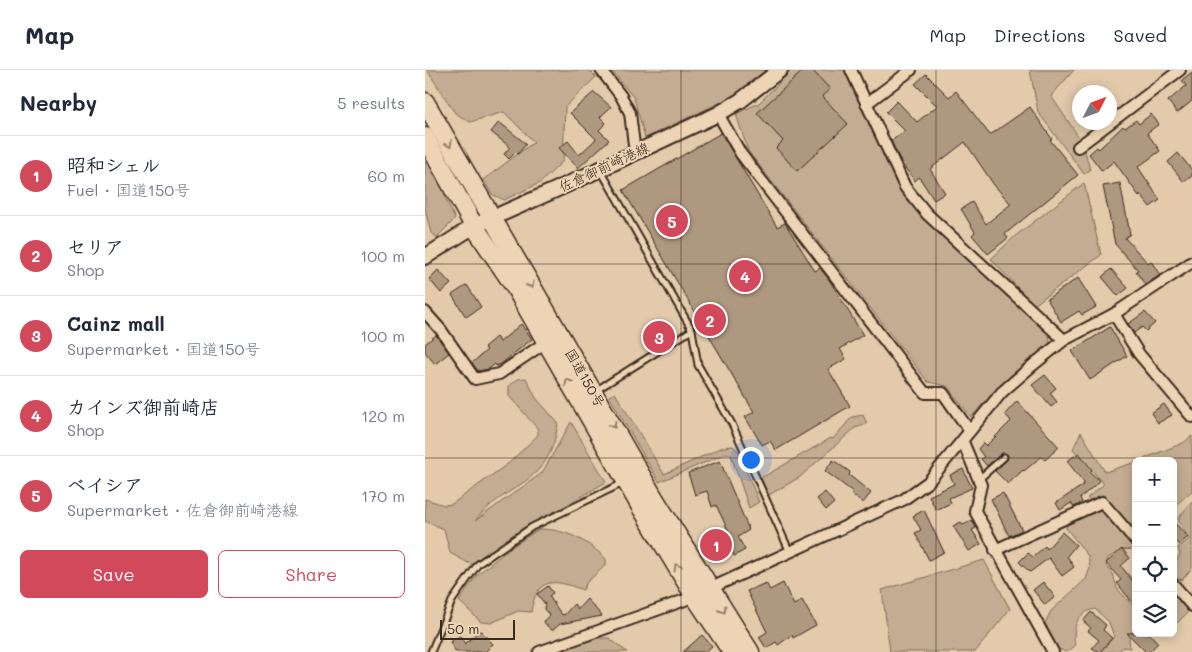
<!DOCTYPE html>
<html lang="en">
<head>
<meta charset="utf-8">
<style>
  body { margin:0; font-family:Mali,"Klee One",sans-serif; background:#f2f2f3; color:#1f2937 }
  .controls { position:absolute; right:15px; bottom:15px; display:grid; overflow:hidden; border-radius:8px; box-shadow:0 2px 12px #0003 }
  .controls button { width:45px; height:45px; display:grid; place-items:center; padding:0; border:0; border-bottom:1px solid #e0e1e3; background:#fff; color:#1f2937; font:25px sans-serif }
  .compass { position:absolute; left:647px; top:15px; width:45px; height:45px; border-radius:50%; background:#fff; box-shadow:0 2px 12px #0003; rotate:48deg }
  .scale { position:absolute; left:15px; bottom:12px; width:75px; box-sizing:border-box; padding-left:5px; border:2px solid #3b2a1e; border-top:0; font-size:14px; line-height:18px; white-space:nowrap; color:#3b2a1e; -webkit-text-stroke:4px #ecd4b4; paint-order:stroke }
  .you { position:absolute; left:325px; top:389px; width:18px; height:18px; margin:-12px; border:4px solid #fff; border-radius:50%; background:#1a73e8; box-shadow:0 0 0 8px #1a73e833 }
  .badge { display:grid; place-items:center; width:32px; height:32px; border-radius:50%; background:#d1495b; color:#fff; font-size:16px; font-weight:700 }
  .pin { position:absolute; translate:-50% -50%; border:2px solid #fff; box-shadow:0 1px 5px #0006 }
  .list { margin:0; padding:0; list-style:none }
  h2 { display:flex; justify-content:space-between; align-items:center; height:65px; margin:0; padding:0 20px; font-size:21px }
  h2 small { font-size:16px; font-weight:400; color:#747a83 }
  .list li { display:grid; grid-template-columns:32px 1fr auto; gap:15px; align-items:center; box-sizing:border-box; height:80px; padding:0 20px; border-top:1px solid #e0e1e3 }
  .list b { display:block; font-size:19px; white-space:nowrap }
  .list p { margin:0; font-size:16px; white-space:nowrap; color:#747a83 }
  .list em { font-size:16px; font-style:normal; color:#747a83 }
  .actions { display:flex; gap:10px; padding:15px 20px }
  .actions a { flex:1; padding:11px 0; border:1px solid #d1495b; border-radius:8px; text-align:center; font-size:18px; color:#d1495b }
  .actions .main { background:#d1495b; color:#fff }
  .icon { flex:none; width:28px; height:28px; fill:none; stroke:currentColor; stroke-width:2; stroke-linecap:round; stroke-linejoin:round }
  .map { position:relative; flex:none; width:767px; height:582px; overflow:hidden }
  header { display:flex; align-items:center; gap:30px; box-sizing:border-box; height:70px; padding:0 25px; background:#fff; border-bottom:1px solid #e0e1e3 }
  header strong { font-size:24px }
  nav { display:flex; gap:28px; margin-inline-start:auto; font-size:18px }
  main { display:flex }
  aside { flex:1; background:#fff }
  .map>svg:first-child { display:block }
  .green { fill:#c3ac91; stroke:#7f6b58 }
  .building { fill:#ae987f; stroke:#3b2a1e }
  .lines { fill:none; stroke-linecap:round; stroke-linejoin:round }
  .lane-casing { stroke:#3b2a1e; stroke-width:9 }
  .street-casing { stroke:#3b2a1e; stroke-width:14 }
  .secondary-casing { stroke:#3b2a1e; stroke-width:18 }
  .highway-casing { stroke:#3b2a1e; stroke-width:21 }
  .lane { stroke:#ecd4b4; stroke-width:5 }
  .street { stroke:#ecd4b4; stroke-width:10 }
  .secondary { stroke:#ecd4b4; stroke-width:14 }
  .highway { stroke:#ecd4b4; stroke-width:18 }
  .oneway { stroke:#947f69 }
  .grid { fill:none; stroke:#3b2a1e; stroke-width:1; stroke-opacity:0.55 }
  .labels { text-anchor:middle; stroke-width:4; stroke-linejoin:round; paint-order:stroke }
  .street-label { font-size:14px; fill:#3b2a1e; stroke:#ecd4b4 }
</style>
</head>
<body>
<header>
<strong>Map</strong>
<nav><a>Map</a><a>Directions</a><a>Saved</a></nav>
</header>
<main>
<aside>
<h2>Nearby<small>5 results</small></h2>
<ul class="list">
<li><span class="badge">1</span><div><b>昭和シェル</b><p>Fuel · 国道150号</p></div><em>60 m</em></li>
<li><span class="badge">2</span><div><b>セリア</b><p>Shop</p></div><em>100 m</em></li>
<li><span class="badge">3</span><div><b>Cainz mall</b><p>Supermarket · 国道150号</p></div><em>100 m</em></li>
<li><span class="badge">4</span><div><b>カインズ御前崎店</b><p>Shop</p></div><em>120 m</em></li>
<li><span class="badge">5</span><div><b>ベイシア</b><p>Supermarket · 佐倉御前崎港線</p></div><em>170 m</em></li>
</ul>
<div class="actions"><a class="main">Save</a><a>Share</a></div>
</aside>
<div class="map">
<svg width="767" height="582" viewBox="0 0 767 582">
  <rect width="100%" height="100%" fill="#e2caab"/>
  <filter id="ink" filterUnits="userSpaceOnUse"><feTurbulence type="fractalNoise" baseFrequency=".02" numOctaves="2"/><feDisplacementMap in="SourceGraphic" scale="10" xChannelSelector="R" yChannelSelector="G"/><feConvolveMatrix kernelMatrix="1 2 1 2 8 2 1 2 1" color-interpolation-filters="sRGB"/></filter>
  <g filter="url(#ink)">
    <!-- green -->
    <g class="green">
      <polygon points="2,0 164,0 171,7 140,37 138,91 115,113 79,130 67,124 58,110 109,72 79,42 45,52 30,43"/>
      <polygon points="186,0 347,0 309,26 220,68 209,28"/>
      <polygon points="367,0 421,0 478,121 624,263 625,275 575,316 546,347 522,316 503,312 323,81 311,44 334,33"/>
      <polygon points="605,0 649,0 626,26 658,73 665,100 659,104 613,42"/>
      <polygon points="0,85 14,94 21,129 30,149 12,167 6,163 0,139"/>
      <polygon points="659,113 676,185 609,235 566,189 589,167"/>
      <path d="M101 308 111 328 133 353C125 417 82 411 50 451L117 403 146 352 181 412 93 464 51 497 25 483 19 459 0 451V429L19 435 27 434 84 393 113 365V359L84 326V316L93 309Z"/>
      <polygon points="190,323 239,404 298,377 308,376 313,381 334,432 324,438 306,385 302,383 234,412 184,326"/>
      <polygon points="438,345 442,354 430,358 375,407 344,425 336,408 406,368 408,369 427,347"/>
      <path d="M656 362 680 402 711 392V479L696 480 683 488 681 496 688 504 692 518 708 536 711 535V558L704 567 705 578 699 577 692 582H675L689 567 684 552 670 539C651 543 647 558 650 576L642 582 633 579 620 553 626 541 661 509 665 498 663 486 641 458 643 452 669 433 662 428 679 414 648 379Z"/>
      <polygon points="767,366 767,421 748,437 748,391 713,391 758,373"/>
      <polygon points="767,431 767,498 757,510 750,508 748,498 755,484 753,478 764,469 753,449"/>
      <path d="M114 459C141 459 163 471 181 489V495L162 512 158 520C129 509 112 506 106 542L93 541 66 553 56 552 34 531 52 505 85 478Z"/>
      <polygon points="559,490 585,539 550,582 465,582 457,520"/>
      <polygon points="748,521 762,535 762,543 748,557"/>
      <polygon points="159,568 184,568 202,582 130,582 143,574"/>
    </g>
    <!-- building -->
    <g class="building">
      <polygon points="379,0 387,0 405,19 397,26 423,54 372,101 351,78 358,71 332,43"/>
      <polygon points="767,2 767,31 752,43 743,31 761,16 757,10"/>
      <polygon points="501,4 524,27 531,21 565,65 605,37 627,69 625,70 653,105 580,164 583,168 563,184 547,165 550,162 536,139 547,132 561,154 586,134 569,115 540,72 505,99 520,123 509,130 494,107 490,111 477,94 466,71 480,61 461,42 472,31 492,52 512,36 490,14"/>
      <polygon points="169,22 186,37 175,47 181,53 174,60 184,70 153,98 134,78 143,71 154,85 171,69 145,43"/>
      <polygon points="726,44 734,54 722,63 735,81 713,97 735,130 725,137 715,124 714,126 689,91 677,101 664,84 672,77 674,79 698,56 700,58 711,50 714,54"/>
      <polygon points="74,52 101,74 93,84 91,82 84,89 79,84 85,77 66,62"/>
      <polygon points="296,63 352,157 360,153 390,201 395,198 405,211 438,265 415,279 421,289 403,299 425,336 351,380 345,371 337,375 320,347 329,342 198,120"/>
      <polygon points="753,83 767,100 767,106 759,112 743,92"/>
      <polygon points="695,113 705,164 700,168 723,193 726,191 735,205 720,215 711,201 713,200 690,174 678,116"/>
      <polygon points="686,199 703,218 693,226 677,207"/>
      <polygon points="13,200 26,214 16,223 4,209"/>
      <polygon points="653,208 671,237 657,245 654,241 636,252 622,229"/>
      <polygon points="42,215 56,237 41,247 27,225"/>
      <polygon points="720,242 730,253 721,261 717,257 709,263 703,254"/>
      <polygon points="96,254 107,269 76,294 71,296 70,294 64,299 53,301 47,293 62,280 59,277 71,267 75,272"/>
      <polygon points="685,257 702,286 665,310 647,281"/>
      <polygon points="11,265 24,283 10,294 0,282 0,274"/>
      <polygon points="620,305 631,318 625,323 632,332 626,337 607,315"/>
      <polygon points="592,331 634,377 620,390 616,387 599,401 598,400 583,414 570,401 582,390 583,385 577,383 562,396 556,389 559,387 553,379 558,373 561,376 586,351 580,344"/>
      <polygon points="739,334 747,345 733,353 726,343"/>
      <polygon points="654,383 667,400 665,402 675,411 655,428 657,432 649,437 646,433 635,440 631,433 657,416 659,413 642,391"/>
      <polygon points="408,390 425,402 424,405 446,423 438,433 426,424 428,422 400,401"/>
      <polygon points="295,391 324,460 313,467 320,480 309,486 306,479 285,491 276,475 303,460 291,435 287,437 282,421 270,425 263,403"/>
      <polygon points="538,399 547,418 524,428 526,433 511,440 504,426 529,414 525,405"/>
      <polygon points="400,422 409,433 401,440 392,429"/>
      <polygon points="578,423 597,460 584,466 566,429"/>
      <polygon points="499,440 519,482 504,490 490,463 496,460 488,446"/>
      <polygon points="547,450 551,458 547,460 556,474 544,481 528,456 536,452 538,455"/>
      <polygon points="748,451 763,467 754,475 748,469"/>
      <polygon points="637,462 651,475 642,486 649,497 637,506 624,488 605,502 594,492 603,483 608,487 620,476 622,479"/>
      <polygon points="697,479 705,488 696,496 711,515 711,537 692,513 696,510 681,493"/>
      <polygon points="618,512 630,527 620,535 608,520"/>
      <polygon points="341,513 345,520 358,513 369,535 377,530 391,555 368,568 367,565 353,575 351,572 341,578 334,567 342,562 322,521"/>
      <polygon points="123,516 128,523 124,526 136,544 139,545 149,534 153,539 162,529 177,546 135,554 128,560 125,559 118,551 125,546 119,539 120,534 112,524"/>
      <polygon points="666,542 681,555 678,560 687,568 675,582 667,578 674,570 663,561 666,558 658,551"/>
      <polygon points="55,560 68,574 60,582 31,582 25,572 35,566 40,574"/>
      <polygon points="702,563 724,563 733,573 724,582 721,582"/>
      <polygon points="277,565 287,576 280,582 258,582"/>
    </g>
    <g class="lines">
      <defs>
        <g id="lane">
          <polyline points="175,99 267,260 273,295 307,354 364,480"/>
          <polyline points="170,321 267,260"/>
          <polyline points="554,409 579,387"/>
          <polyline points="6,582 27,531 53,494 107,457 198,413"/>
        </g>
        <g id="street">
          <polyline points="176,0 196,26 205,43 210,83"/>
          <polyline points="426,0 480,117 502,144 639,270"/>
          <polyline points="441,34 486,0"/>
          <polyline points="293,44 316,84 500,323 518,323 544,360"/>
          <polyline points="653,77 755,0"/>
          <polyline points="0,242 16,260 50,309 74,304 121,272"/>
          <polyline points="689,244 714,284 767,347"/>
          <polyline points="538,372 556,415 550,441 628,582"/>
          <polyline points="570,480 677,432 711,471"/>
          <polyline points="748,514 767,536"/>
          <polyline points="114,582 260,530 478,430 503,412 577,322 608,295 639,270 689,244 767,192"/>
        </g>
        <polyline id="secondary" points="0,187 49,156 137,117 293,44 315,31 355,0"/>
        <g id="highway">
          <polyline points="0,32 229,428 325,582"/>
          <polyline points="0,67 49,156 90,217 216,437 269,525 307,582"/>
        </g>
      </defs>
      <!-- lane casing -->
      <use href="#lane" class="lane-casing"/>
      <!-- street casing -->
      <use href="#street" class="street-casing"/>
      <!-- secondary casing -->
      <use href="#secondary" class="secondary-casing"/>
      <!-- highway casing -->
      <use href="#highway" class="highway-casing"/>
      <!-- lane -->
      <use href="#lane" class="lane"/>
      <!-- street -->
      <use href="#street" class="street"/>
      <!-- secondary -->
      <use href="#secondary" class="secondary"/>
      <!-- highway -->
      <use href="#highway" class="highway"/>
    </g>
    <!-- one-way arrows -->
    <defs><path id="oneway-chevron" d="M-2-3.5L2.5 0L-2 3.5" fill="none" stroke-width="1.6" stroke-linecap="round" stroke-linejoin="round" transform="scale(1.25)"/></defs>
    <g class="oneway">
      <use href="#oneway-chevron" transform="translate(24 74) rotate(60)"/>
      <use href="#oneway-chevron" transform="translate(106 215) rotate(60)"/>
      <use href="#oneway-chevron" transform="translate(143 312) rotate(-120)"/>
      <use href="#oneway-chevron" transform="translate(188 355) rotate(60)"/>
      <use href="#oneway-chevron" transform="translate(252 497) rotate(-121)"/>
      <use href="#oneway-chevron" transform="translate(298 540) rotate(57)"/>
    </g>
  </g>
  <!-- grid -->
  <path class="grid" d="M256 0V582M511 0V582M0 194H767M0 388H767"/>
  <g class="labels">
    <!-- street labels -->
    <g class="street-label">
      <text transform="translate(179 97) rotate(-25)" y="5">佐倉御前崎港線</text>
      <text transform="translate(160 308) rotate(60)" y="5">国道150号</text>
    </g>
  </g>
</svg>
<div class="controls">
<button>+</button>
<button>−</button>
<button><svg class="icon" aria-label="locate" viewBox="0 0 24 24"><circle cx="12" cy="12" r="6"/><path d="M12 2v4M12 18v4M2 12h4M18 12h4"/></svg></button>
<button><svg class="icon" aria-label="layers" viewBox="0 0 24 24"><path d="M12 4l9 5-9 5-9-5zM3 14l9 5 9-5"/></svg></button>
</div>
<svg class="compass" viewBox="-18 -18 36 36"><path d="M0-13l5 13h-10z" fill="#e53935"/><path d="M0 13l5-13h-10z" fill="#747a83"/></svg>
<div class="scale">50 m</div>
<div class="you"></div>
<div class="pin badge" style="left:291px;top:475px">1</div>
<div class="pin badge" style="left:285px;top:250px">2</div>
<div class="pin badge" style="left:234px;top:267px">3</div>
<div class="pin badge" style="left:320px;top:206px">4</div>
<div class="pin badge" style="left:247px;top:151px">5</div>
</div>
</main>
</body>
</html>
